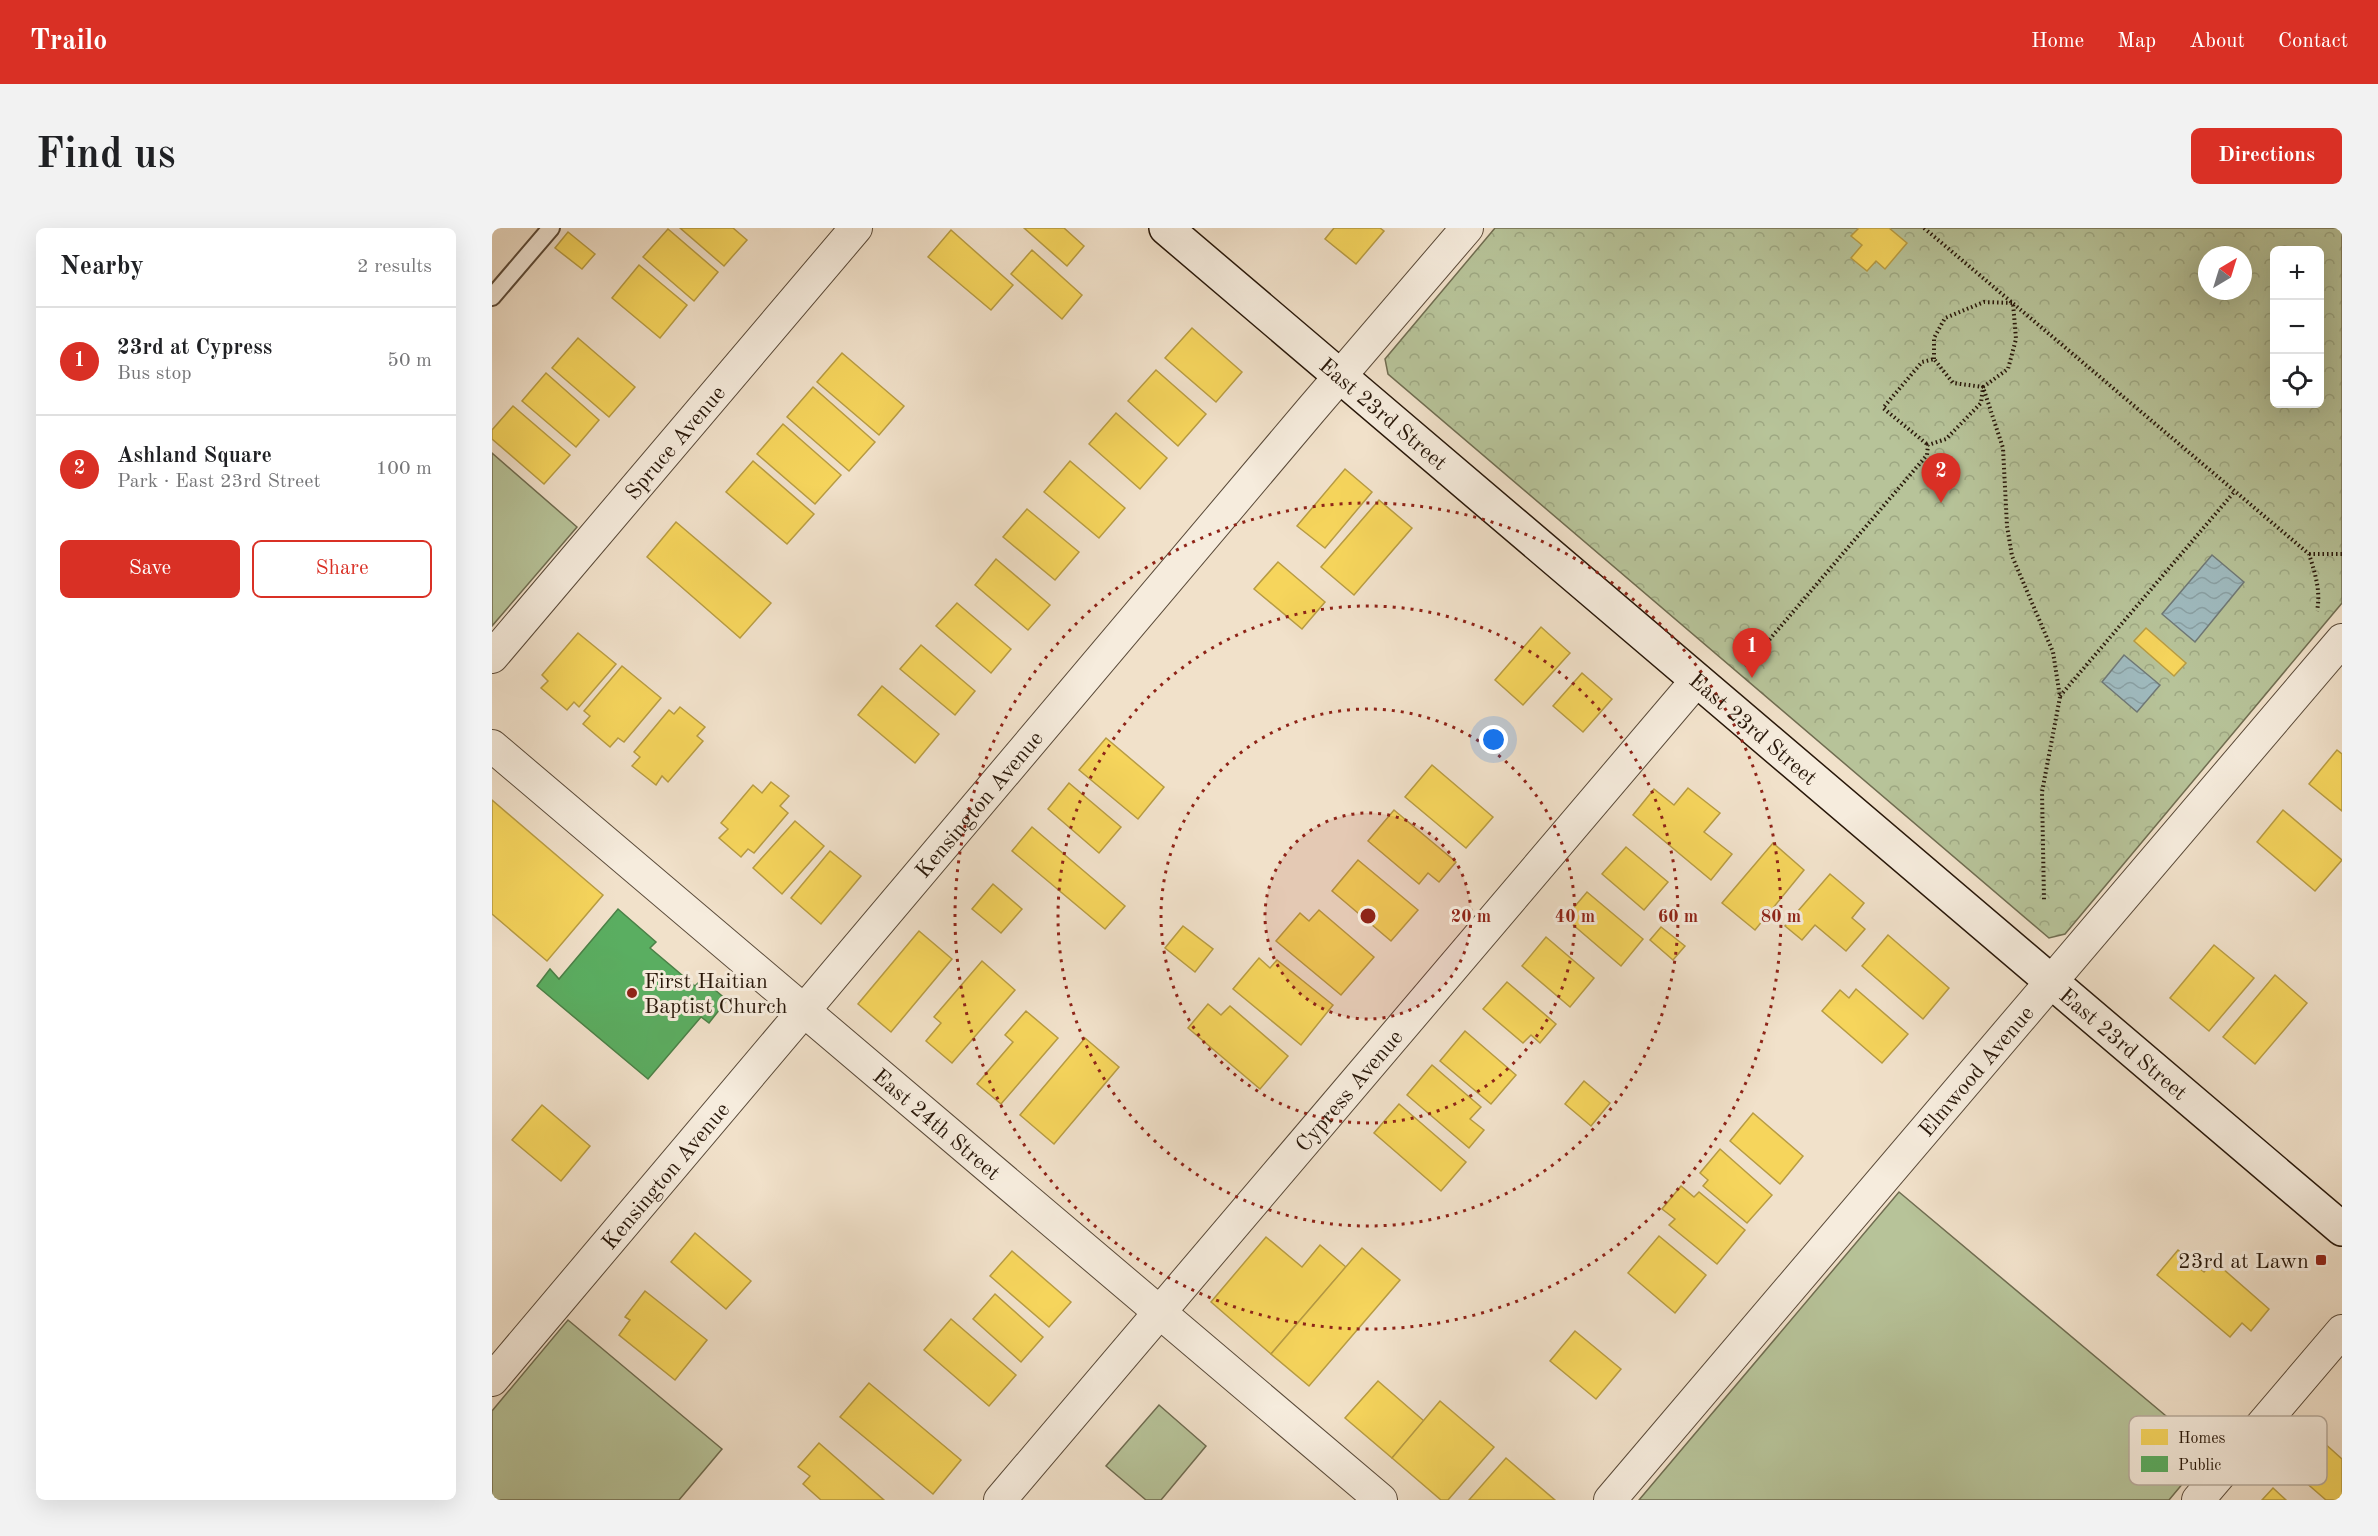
<!DOCTYPE html>
<html lang="en">
<head>
<meta charset="utf-8">
<style>
  body { margin:0; font-family:"Old Standard TT",serif; background:#f2f2f2; color:#202124 }
  .controls { position:absolute; right:18px; top:18px; display:grid; overflow:hidden; border-radius:9px; box-shadow:0 6px 24px #0002 }
  .controls button { width:54px; height:54px; display:grid; place-items:center; padding:0; border:0; border-bottom:2px solid #e0e0e0; background:#fff; color:#202124; font:30px sans-serif }
  .compass { position:absolute; left:1706px; top:18px; width:54px; height:54px; border-radius:50%; background:#fff; box-shadow:0 6px 24px #0002; rotate:38deg }
  .you { position:absolute; left:1002px; top:512px; width:21px; height:21px; margin:-15px; border:4px solid #fff; border-radius:50%; background:#1a73e8; box-shadow:0 0 0 9px #1a73e833 }
  .badge { display:grid; place-items:center; width:39px; height:39px; border-radius:50%; background:#d93025; color:#fff; font-size:20px; font-weight:700 }
  .pin { position:absolute; translate:-50% -50px; filter:drop-shadow(0 2px 3px #0008) }
  .pin::after { content:''; position:absolute; top:32px; width:21px; height:18px; background:inherit; clip-path:polygon(0 0,100% 0,50% 100%) }
  .list { margin:0; padding:0; list-style:none }
  h2 { display:flex; justify-content:space-between; align-items:center; height:78px; margin:0; padding:0 24px; font-size:26px }
  h2 small { font-size:20px; font-weight:400; color:#757577 }
  .list li { display:grid; grid-template-columns:39px 1fr auto; gap:18px; align-items:center; box-sizing:border-box; height:108px; padding:0 24px; border-top:2px solid #e0e0e0 }
  .list b { display:block; font-size:22px; white-space:nowrap }
  .list p { margin:0; font-size:20px; white-space:nowrap; color:#757577 }
  .list em { font-size:20px; font-style:normal; color:#757577 }
  .actions { display:flex; gap:12px; padding:18px 24px }
  .actions a { flex:1; padding:14px 0; border:2px solid #d93025; border-radius:9px; text-align:center; font-size:21px; color:#d93025 }
  .actions .main { background:#d93025; color:#fff }
  .icon { flex:none; width:33px; height:33px; fill:none; stroke:currentColor; stroke-width:2; stroke-linecap:round; stroke-linejoin:round }
  .map { position:relative; flex:none; width:1850px; height:1272px; overflow:hidden; border-radius:9px }
  header { display:flex; align-items:center; gap:36px; box-sizing:border-box; height:84px; padding:0 30px; background:#d93025; color:#fff }
  header strong { font-size:28px }
  nav { display:flex; gap:33px; margin-inline-start:auto; font-size:21px }
  .intro { display:flex; align-items:center; justify-content:space-between; box-sizing:border-box; height:144px; padding:0 36px }
  h1 { margin:0; font-size:42px }
  .button { padding:15px 27px; border-radius:9px; background:#d93025; color:#fff; font-size:21px; font-weight:700 }
  main { display:flex; gap:36px; padding:0 36px }
  aside { flex:1; background:#fff; border-radius:9px; box-shadow:0 6px 24px #0002 }
  .map>svg:first-child { display:block }
  .grass { fill:#b7c399; stroke:#706d51; stroke-width:1.5 }
  .forest { fill:url(#forest-crowns); stroke:#706d51; stroke-width:1.5; fill-rule:evenodd }
  .water { fill:url(#water-waves); stroke:#6f7977; stroke-width:1.5 }
  .homes { fill:#f6d55c; stroke:#b89c43; stroke-width:1.5 }
  .public { fill:#5aae61; stroke:#4b8147; stroke-width:1.5 }
  .lines { fill:none; stroke-linecap:round; stroke-linejoin:round }
  .lane-casing { stroke:#5a4a39; stroke-width:20 }
  .street-casing { stroke:#5a4a39; stroke-width:34 }
  .secondary-casing { stroke:#281709; stroke-width:36 }
  .path { stroke:#281709; stroke-width:4; stroke-dasharray:1.5 3; stroke-linecap:butt }
  .lane { stroke:#f6ecdd; stroke-width:16 }
  .street { stroke:#f6ecdd; stroke-width:32 }
  .secondary { stroke:#f6ecdd; stroke-width:33 }
  .ring { fill:none; stroke:#8f2418; stroke-width:3; stroke-dasharray:3 6 }
  .poi-dot { fill:#8f2418; stroke:#f6ecdd; stroke-width:2 }
  .labels { text-anchor:middle; stroke-width:6; stroke-linejoin:round; paint-order:stroke }
  .street-label { font-size:22px; fill:#281709; stroke:#f6ecdd }
  .poi-label { font-size:22px; fill:#281709; stroke:#f6ecdd; text-anchor:start }
  .key { fill:#f6ecdd; stroke:#b8ac9d; stroke-width:1.5 }
  .key-label { font-size:16px; fill:#281709 }
  .centre { fill:#8f2418; stroke:#f6ecdd; stroke-width:3 }
  .ring-label { font-size:18px; text-anchor:middle; font-weight:bold; fill:#8f2418; stroke:#f6ecdd; stroke-width:6; stroke-linejoin:round; paint-order:stroke }
</style>
</head>
<body>
<header>
<strong>Trailo</strong>
<nav><a>Home</a><a>Map</a><a>About</a><a>Contact</a></nav>
</header>
<div class="intro"><h1>Find us</h1><a class="button">Directions</a></div>
<main>
<aside>
<h2>Nearby<small>2 results</small></h2>
<ul class="list">
<li><span class="badge">1</span><div><b>23rd at Cypress</b><p>Bus stop</p></div><em>50 m</em></li>
<li><span class="badge">2</span><div><b>Ashland Square</b><p>Park · East 23rd Street</p></div><em>100 m</em></li>
</ul>
<div class="actions"><a class="main">Save</a><a>Share</a></div>
</aside>
<div class="map">
<svg width="1850" height="1272" viewBox="0 0 1850 1272">
  <defs>
    <pattern id="forest-crowns" width="20" height="18" patternUnits="userSpaceOnUse" patternTransform="scale(1.5)"><rect width="20" height="18" fill="#b7c399"/><path d="M2 6a3 3 0 1 1 6 0M12 15a3 3 0 1 1 6 0" fill="none" stroke="#9da782"/></pattern>
    <pattern id="water-waves" width="16" height="10" patternUnits="userSpaceOnUse" patternTransform="scale(1.5)"><rect width="16" height="10" fill="#9fbbc0"/><path d="M0 5q4-4 8 0t8 0" fill="none" stroke="#89a0a4"/></pattern>
  </defs>
  <rect width="100%" height="100%" fill="#f1e1ca"/>
  <filter id="stains"><feTurbulence type="fractalNoise" baseFrequency=".00333" numOctaves="4"/><feColorMatrix values="0 0 0 0 .2 0 0 0 0 .09 0 0 0 0 .02 0 0 0 .5 -.17"/></filter>
  <radialGradient id="worn" r=".72"><stop offset=".6" stop-color="#630" stop-opacity="0"/><stop offset="1" stop-color="#630" stop-opacity=".3"/></radialGradient>
  <!-- grass -->
  <g class="grass">
    <polygon points="0,225 85,299 0,398"/>
    <polygon points="1407,964 1717,1224 1677,1272 1147,1272"/>
    <polygon points="76,1092 230,1221 187,1272 0,1272 0,1183"/>
    <polygon points="667,1177 714,1218 669,1272 654,1272 614,1238"/>
  </g>
  <!-- forest -->
  <path class="forest" d="M1003 0H1850V375L1573 706 1557 710 896 146 893 131ZM1782 22H1828V176H1782ZM1715 27H1751V63H1715Z"/>
  <!-- water -->
  <g class="water">
    <polygon points="1720,327 1752,354 1703,414 1670,386"/>
    <polygon points="1632,427 1668,457 1645,484 1610,454"/>
  </g>
  <!-- homes -->
  <g class="homes">
    <polygon points="188,0 241,0 255,12 232,38"/>
    <polygon points="532,0 572,0 592,18 575,38"/>
    <polygon points="842,0 888,0 892,3 864,36 833,11"/>
    <polygon points="1367,0 1397,0 1415,15 1393,41 1384,33 1375,43 1359,30 1370,17 1359,8"/>
    <polygon points="176,1 226,44 202,73 151,29"/>
    <polygon points="459,2 521,57 499,82 436,29"/>
    <polygon points="76,4 103,26 90,41 63,20"/>
    <polygon points="540,22 590,67 570,91 519,46"/>
    <polygon points="147,37 195,77 168,110 120,70"/>
    <polygon points="700,100 750,144 724,174 673,130"/>
    <polygon points="86,110 143,159 117,189 60,140"/>
    <polygon points="350,125 412,178 387,207 325,154"/>
    <polygon points="664,142 714,186 686,218 636,173"/>
    <polygon points="54,145 107,192 84,219 30,173"/>
    <polygon points="321,159 383,214 357,243 295,189"/>
    <polygon points="21,178 78,227 52,256 0,211 0,202"/>
    <polygon points="624,185 675,230 648,261 597,216"/>
    <polygon points="291,196 349,247 323,276 265,226"/>
    <polygon points="261,233 322,286 295,316 234,264"/>
    <polygon points="578,233 633,280 607,310 552,264"/>
    <polygon points="853,241 880,264 833,320 805,298"/>
    <polygon points="887,272 920,300 862,367 829,339"/>
    <polygon points="535,281 587,324 563,352 511,309"/>
    <polygon points="184,294 279,375 248,410 155,329"/>
    <polygon points="504,331 558,377 536,402 483,357"/>
    <polygon points="786,334 833,374 810,401 762,361"/>
    <polygon points="465,375 519,421 499,445 444,398"/>
    <polygon points="1049,399 1078,425 1031,477 1003,452"/>
    <polygon points="1654,400 1694,435 1682,448 1642,413"/>
    <polygon points="86,405 124,436 87,479 82,474 75,482 49,460 56,453 50,447"/>
    <polygon points="429,417 483,463 463,487 408,441"/>
    <polygon points="130,438 169,470 132,514 126,510 118,519 91,496 98,488 92,483"/>
    <polygon points="1090,445 1120,471 1091,504 1061,478"/>
    <polygon points="390,458 447,506 423,535 366,487"/>
    <polygon points="188,479 213,499 205,508 211,513 176,554 170,548 164,557 140,538 148,529 142,524 177,482 182,486"/>
    <polygon points="614,510 672,559 646,591 587,542"/>
    <polygon points="1845,522 1850,526 1850,583 1817,556"/>
    <polygon points="940,537 1001,589 974,620 913,569"/>
    <polygon points="279,554 297,568 288,578 296,585 262,625 256,621 249,629 227,610 236,601 229,595 261,557 270,565"/>
    <polygon points="577,555 629,599 607,625 556,581"/>
    <polygon points="1196,560 1228,585 1212,604 1240,626 1219,652 1141,587 1162,561 1182,577"/>
    <polygon points="0,572 111,667 55,733 0,686"/>
    <polygon points="902,582 964,634 947,654 936,645 927,656 876,613"/>
    <polygon points="1791,582 1850,632 1823,663 1765,614"/>
    <polygon points="303,593 332,618 290,666 261,640"/>
    <polygon points="540,599 633,678 613,701 520,623"/>
    <polygon points="1281,615 1312,642 1263,702 1230,675"/>
    <polygon points="1134,619 1176,654 1152,682 1110,646"/>
    <polygon points="338,623 369,648 329,696 299,670"/>
    <polygon points="866,632 926,682 899,713 840,663"/>
    <polygon points="1338,646 1372,675 1360,690 1373,701 1354,723 1323,697 1310,712 1293,698"/>
    <polygon points="501,656 530,681 509,705 480,681"/>
    <polygon points="1095,664 1151,711 1129,738 1073,690"/>
    <polygon points="827,682 882,729 849,767 784,713 808,685 817,693"/>
    <polygon points="691,698 721,721 703,744 673,720"/>
    <polygon points="1169,699 1193,718 1181,732 1158,712"/>
    <polygon points="427,703 460,731 399,804 366,776"/>
    <polygon points="1396,707 1457,760 1431,791 1370,738"/>
    <polygon points="1054,709 1102,750 1078,779 1030,738"/>
    <polygon points="1722,717 1762,750 1717,803 1678,770"/>
    <polygon points="767,730 778,740 785,732 841,777 809,817 741,761"/>
    <polygon points="490,733 523,762 460,835 434,813 449,795 442,789"/>
    <polygon points="1783,747 1815,775 1763,836 1731,809"/>
    <polygon points="1015,754 1064,796 1048,815 1039,807 1031,815 991,781"/>
    <polygon points="1364,761 1416,806 1390,835 1330,783 1348,762 1357,770"/>
    <polygon points="716,776 729,787 738,778 796,828 768,861 696,800"/>
    <polygon points="534,783 566,810 509,876 485,856 521,814 513,807"/>
    <polygon points="973,803 1024,847 999,876 948,833"/>
    <polygon points="593,810 627,839 562,916 528,887"/>
    <polygon points="940,837 989,879 978,891 992,902 977,920 915,867"/>
    <polygon points="1092,853 1118,875 1099,898 1073,876"/>
    <polygon points="907,876 974,934 949,963 882,905"/>
    <polygon points="50,877 98,918 69,953 20,912"/>
    <polygon points="1261,885 1311,928 1288,956 1238,913"/>
    <polygon points="1228,921 1280,967 1255,995 1211,958 1216,952 1208,945"/>
    <polygon points="1189,958 1202,969 1207,964 1253,1002 1225,1036 1177,997 1183,991 1170,981"/>
    <polygon points="203,1005 259,1053 234,1081 179,1034"/>
    <polygon points="1167,1008 1214,1047 1183,1085 1136,1045"/>
    <polygon points="774,1009 810,1039 828,1017 854,1039 779,1126 719,1074"/>
    <polygon points="870,1020 908,1052 817,1158 779,1126"/>
    <polygon points="1686,1022 1712,1044 1722,1033 1777,1081 1759,1103 1750,1095 1738,1109 1665,1047"/>
    <polygon points="520,1023 579,1074 557,1099 498,1048"/>
    <polygon points="153,1063 215,1112 183,1152 127,1107 138,1092 133,1089"/>
    <polygon points="503,1066 551,1109 529,1134 481,1091"/>
    <polygon points="459,1091 524,1147 497,1178 432,1122"/>
    <polygon points="1083,1103 1129,1141 1104,1171 1058,1133"/>
    <polygon points="886,1153 932,1193 900,1230 853,1190"/>
    <polygon points="377,1155 469,1232 441,1266 348,1189"/>
    <polygon points="948,1173 1002,1219 956,1272 949,1272 900,1230"/>
    <polygon points="1820,1213 1826,1218 1830,1213 1850,1231 1850,1272 1834,1272 1804,1246 1809,1241 1801,1234"/>
    <polygon points="327,1215 392,1272 329,1272 311,1256 318,1248 306,1239"/>
    <polygon points="1014,1230 1063,1272 977,1272"/>
    <polygon points="1781,1260 1794,1272 1770,1272"/>
  </g>
  <!-- public -->
  <polygon class="public" points="126,681 164,714 158,720 203,758 210,751 235,772 217,795 209,789 156,851 45,758 58,741 67,751"/>
  <g class="lines">
    <defs>
      <polyline id="lane" points="0,69 59,0"/>
      <g id="street">
        <path id="s1" d="M0 429 364 0"/>
        <path id="s2" d="M0 518 889 1272"/>
        <path id="s3" d="M0 1152 819 182 975 0"/>
        <path id="s4" d="M508 1272 1205 452"/>
        <path id="s5" d="M1118 1272 1850 412"/>
        <polyline points="1706,1272 1850,1103"/>
      </g>
      <g id="secondary">
        <path id="s6" d="M674 0 1850 1001"/>
      </g>
    </defs>
    <!-- lane casing -->
    <use href="#lane" class="lane-casing"/>
    <!-- street casing -->
    <use href="#street" class="street-casing"/>
    <!-- secondary casing -->
    <use href="#secondary" class="secondary-casing"/>
    <!-- path -->
    <g class="path">
      <path d="M1432 0 1817 326C1823 345 1829 363 1825 383"/>
      <polyline points="1442,131 1442,110 1453,90 1492,74 1521,75 1524,111 1516,141 1491,159 1511,220 1515,298 1520,328 1561,424 1568,469 1550,564 1552,672"/>
      <polyline points="1817,326 1850,326"/>
      <polyline points="1254,439 1435,227 1436,217 1454,211 1489,175 1491,159 1461,155 1442,131 1430,134 1391,180 1436,217"/>
      <polyline points="1568,468 1743,263"/>
    </g>
    <!-- lane -->
    <use href="#lane" class="lane"/>
    <!-- street -->
    <use href="#street" class="street"/>
    <!-- secondary -->
    <use href="#secondary" class="secondary"/>
  </g>
  <!-- distance rings -->
  <circle cx="876" cy="688" r="103" fill="#8f2418" fill-opacity=".12"/>
  <g class="ring">
    <circle cx="876" cy="688" r="103"/>
    <circle cx="876" cy="688" r="207"/>
    <circle cx="876" cy="688" r="310"/>
    <circle cx="876" cy="688" r="413"/>
  </g>
  <!-- markers -->
  <g class="poi-dot">
    <circle cx="140" cy="765" r="6"/>
    <rect x="1823" y="1026" width="12" height="12" rx="3"/>
  </g>
  <g class="labels">
    <!-- street labels -->
    <g class="street-label">
      <text dy="8" stroke="none"><textPath href="#s6" startOffset="286">East 23rd Street</textPath></text>
      <text dy="8" stroke="none"><textPath href="#s1" startOffset="282">Spruce Avenue</textPath></text>
      <text dy="8" stroke="none"><textPath href="#s6" startOffset="772">East 23rd Street</textPath></text>
      <text dy="8" stroke="none"><textPath href="#s3" startOffset="754">Kensington Avenue</textPath></text>
      <text dy="8" stroke="none"><textPath href="#s6" startOffset="1258">East 23rd Street</textPath></text>
      <text dy="8" stroke="none"><textPath href="#s5" startOffset="564">Elmwood Avenue</textPath></text>
      <text dy="8" stroke="none"><textPath href="#s4" startOffset="538">Cypress Avenue</textPath></text>
      <text dy="8" stroke="none"><textPath href="#s2" startOffset="584">East 24th Street</textPath></text>
      <text dy="8" stroke="none"><textPath href="#s3" startOffset="268">Kensington Avenue</textPath></text>
    </g>
    <!-- poi labels -->
    <g class="poi-label">
      <text x="152" y="760">First Haitian<tspan x="152" dy="25">Baptist Church</tspan></text>
      <text x="1817" y="1040" text-anchor="end">23rd at Lawn</text>
    </g>
  </g>
  <!-- legend -->
  <rect x="1637" y="1188" width="198" height="69" rx="9" class="key"/>
  <rect x="1649" y="1201" width="27" height="16" fill="#f6d55c"/>
  <rect x="1649" y="1228" width="27" height="16" fill="#5aae61"/>
  <g class="key-label">
    <text x="1686" y="1215">Homes</text>
    <text x="1686" y="1242">Public</text>
  </g>
  <circle cx="876" cy="688" r="9" class="centre"/>
  <g class="ring-label">
    <text x="979" y="694">20 m</text>
    <text x="1083" y="694">40 m</text>
    <text x="1186" y="694">60 m</text>
    <text x="1289" y="694">80 m</text>
  </g>
  <rect width="100%" height="100%" filter="url(#stains)"/>
  <rect width="100%" height="100%" fill="url(#worn)"/>
</svg>
<div class="controls">
<button>+</button>
<button>−</button>
<button><svg class="icon" aria-label="locate" viewBox="0 0 24 24"><circle cx="12" cy="12" r="6"/><path d="M12 2v4M12 18v4M2 12h4M18 12h4"/></svg></button>
</div>
<svg class="compass" viewBox="-18 -18 36 36"><path d="M0-13l5 13h-10z" fill="#e53935"/><path d="M0 13l5-13h-10z" fill="#757577"/></svg>
<div class="you"></div>
<div class="pin badge" style="left:1260px;top:450px">1</div>
<div class="pin badge" style="left:1449px;top:275px">2</div>
</div>
</main>
</body>
</html>
